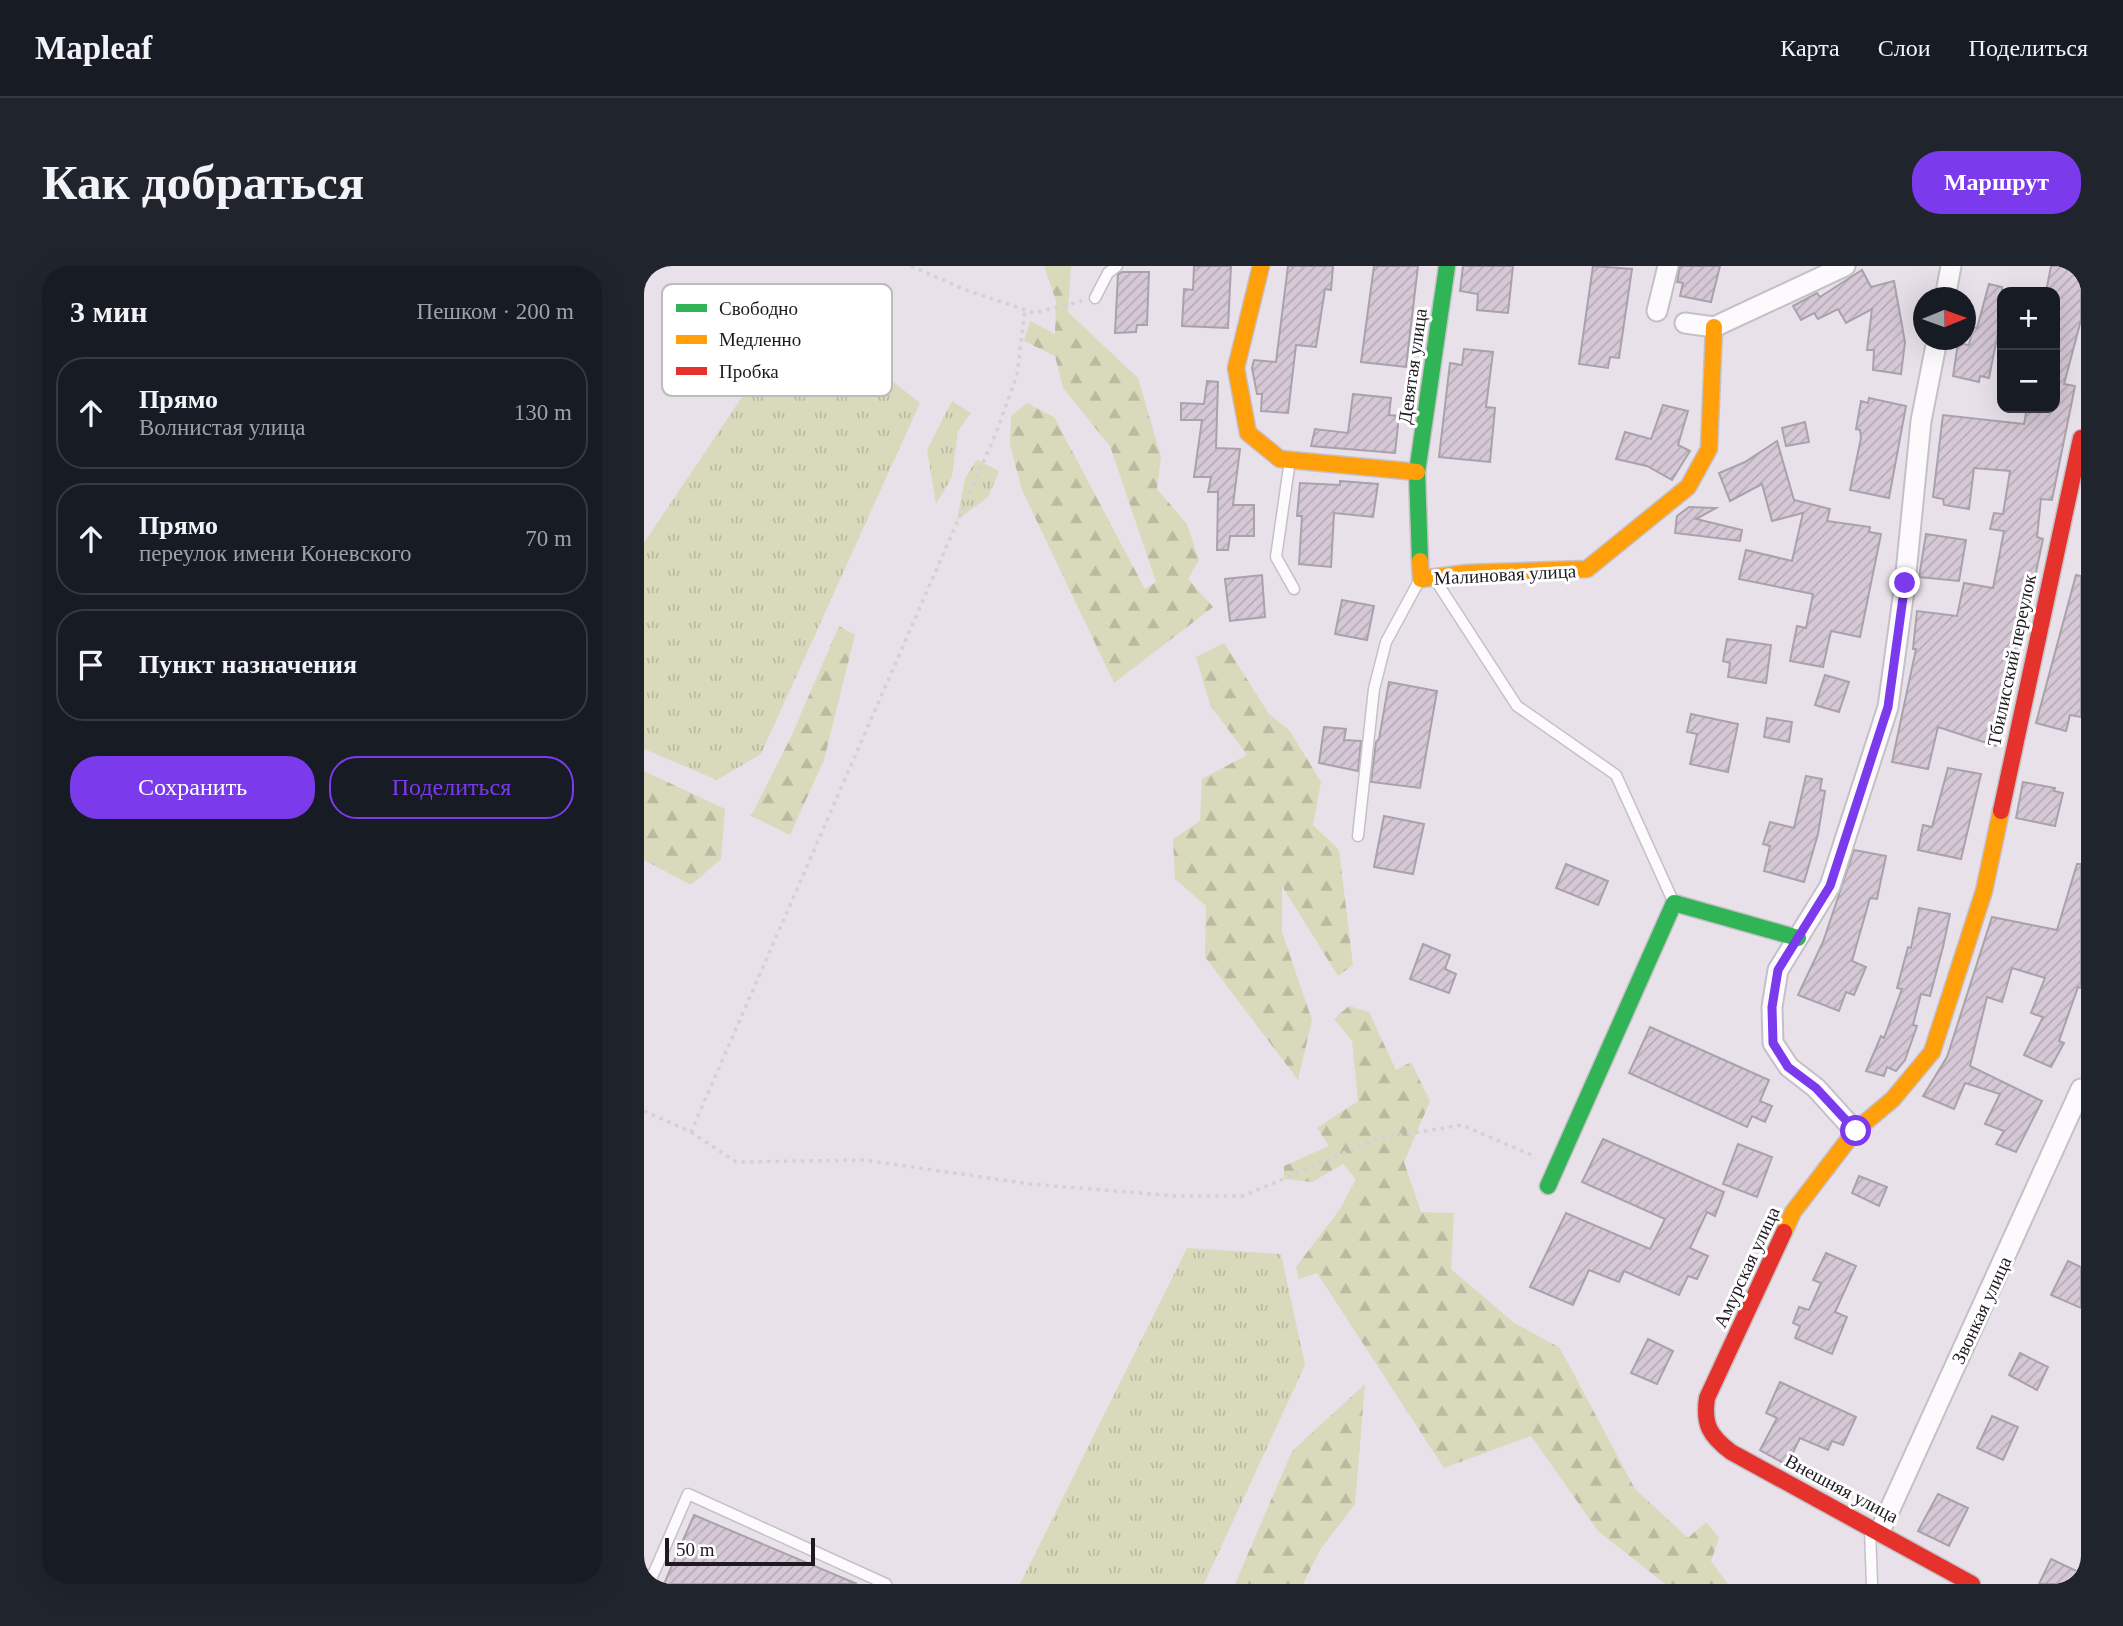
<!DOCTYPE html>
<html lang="ru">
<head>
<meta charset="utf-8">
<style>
  body { margin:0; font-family:"Times New Roman",serif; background:#20242c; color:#f1f3f6 }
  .controls { position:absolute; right:21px; top:21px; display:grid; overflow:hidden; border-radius:14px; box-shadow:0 7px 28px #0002 }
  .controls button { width:63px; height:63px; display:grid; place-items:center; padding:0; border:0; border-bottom:2px solid #363941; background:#171b24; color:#f1f3f6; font:35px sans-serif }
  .compass { position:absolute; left:1269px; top:21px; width:63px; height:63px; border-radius:50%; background:#171b24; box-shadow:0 7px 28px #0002; rotate:89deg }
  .scale { position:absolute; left:21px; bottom:18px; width:150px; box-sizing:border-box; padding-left:7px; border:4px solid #1e1a20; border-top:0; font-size:19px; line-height:24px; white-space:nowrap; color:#1e1a20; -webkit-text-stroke:5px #fff; paint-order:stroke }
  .stop { position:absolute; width:21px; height:21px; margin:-16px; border:5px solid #7c3aed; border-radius:50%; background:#fff }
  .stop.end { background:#7c3aed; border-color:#fff; box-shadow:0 2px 7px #0008 }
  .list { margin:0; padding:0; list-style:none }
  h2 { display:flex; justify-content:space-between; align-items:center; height:91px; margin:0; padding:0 28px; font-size:30px }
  h2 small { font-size:23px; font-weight:400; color:#9ea1a6 }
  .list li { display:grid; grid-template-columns:46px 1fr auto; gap:21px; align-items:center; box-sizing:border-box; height:112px; margin:0 14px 14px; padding:0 14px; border:2px solid #363941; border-radius:28px }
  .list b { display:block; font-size:26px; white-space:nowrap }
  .list p { margin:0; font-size:23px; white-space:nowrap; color:#9ea1a6 }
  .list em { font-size:23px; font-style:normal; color:#9ea1a6 }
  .actions { display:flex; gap:14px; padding:21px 28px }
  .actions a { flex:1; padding:16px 0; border:2px solid #7c3aed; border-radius:28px; text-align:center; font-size:24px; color:#7c3aed }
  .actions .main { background:#7c3aed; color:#fff }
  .icon { flex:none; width:38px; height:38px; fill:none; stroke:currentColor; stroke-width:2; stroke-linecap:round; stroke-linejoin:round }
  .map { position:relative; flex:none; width:1437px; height:1318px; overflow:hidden; border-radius:28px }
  header { display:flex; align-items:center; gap:42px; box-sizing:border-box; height:98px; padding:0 35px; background:#171b24; border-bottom:2px solid #363941 }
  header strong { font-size:33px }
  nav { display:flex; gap:38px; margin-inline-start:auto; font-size:24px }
  .intro { display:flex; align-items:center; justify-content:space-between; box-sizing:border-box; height:168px; padding:0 42px }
  h1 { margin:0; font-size:49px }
  .button { padding:18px 32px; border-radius:28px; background:#7c3aed; color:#fff; font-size:24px; font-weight:700 }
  main { display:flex; gap:42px; padding:0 42px }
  aside { flex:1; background:#171b24; border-radius:28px; box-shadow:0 7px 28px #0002 }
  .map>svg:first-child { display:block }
  .grass { fill:url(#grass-tufts) }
  .forest { fill:url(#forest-firs) }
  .building { fill:url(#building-hatch); stroke:#a8a2a9; stroke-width:2 }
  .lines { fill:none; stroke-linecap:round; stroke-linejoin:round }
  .lane-casing { stroke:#c5c0c7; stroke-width:13 }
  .street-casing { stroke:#c5c0c7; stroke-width:23 }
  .fast-casing { stroke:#c5c0c7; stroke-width:19 }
  .slow-casing { stroke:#c5c0c7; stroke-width:19 }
  .jam-casing { stroke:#c5c0c7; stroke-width:19 }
  .path { stroke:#d3d1d3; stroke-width:3.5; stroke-dasharray:3.5 5; stroke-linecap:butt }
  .lane { stroke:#fcfafc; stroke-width:10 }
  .street { stroke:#fcfafc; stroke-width:19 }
  .fast { stroke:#30b455; stroke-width:16 }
  .slow { stroke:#ff9f0a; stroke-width:16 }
  .jam { stroke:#e5322d; stroke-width:16 }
  .route { stroke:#7c3aed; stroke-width:9 }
  .labels { text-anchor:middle; stroke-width:6; stroke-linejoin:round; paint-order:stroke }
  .street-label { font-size:19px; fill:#1e1a20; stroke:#fff }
  .key { fill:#fff; stroke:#bcbabc; stroke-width:2 }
  .key-label { font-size:19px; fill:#1e1a20 }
</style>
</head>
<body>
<header>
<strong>Mapleaf</strong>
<nav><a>Карта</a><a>Слои</a><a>Поделиться</a></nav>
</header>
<div class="intro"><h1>Как добраться</h1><a class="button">Маршрут</a></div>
<main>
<aside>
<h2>3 мин<small>Пешком · 200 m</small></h2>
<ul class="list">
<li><svg class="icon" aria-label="ahead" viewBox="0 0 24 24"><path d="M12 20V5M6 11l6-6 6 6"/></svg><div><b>Прямо</b><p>Волнистая улица</p></div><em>130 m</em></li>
<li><svg class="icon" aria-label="ahead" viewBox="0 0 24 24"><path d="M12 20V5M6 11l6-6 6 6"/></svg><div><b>Прямо</b><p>переулок имени Коневского</p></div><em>70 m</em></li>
<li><svg class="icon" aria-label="arrive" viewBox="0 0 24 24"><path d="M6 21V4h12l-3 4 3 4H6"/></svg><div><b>Пункт назначения</b></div></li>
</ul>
<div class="actions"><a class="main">Сохранить</a><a>Поделиться</a></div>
</aside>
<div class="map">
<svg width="1437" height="1318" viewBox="0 0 1437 1318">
  <defs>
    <pattern id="grass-tufts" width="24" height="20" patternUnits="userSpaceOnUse" patternTransform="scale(1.75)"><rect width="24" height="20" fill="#d9dabb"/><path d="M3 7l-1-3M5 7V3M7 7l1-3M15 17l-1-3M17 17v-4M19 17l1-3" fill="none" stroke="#babaa0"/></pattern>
    <pattern id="forest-firs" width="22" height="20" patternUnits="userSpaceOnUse" patternTransform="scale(1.75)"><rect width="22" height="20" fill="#d9dabb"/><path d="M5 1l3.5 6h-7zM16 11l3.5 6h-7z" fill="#babaa0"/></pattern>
    <pattern id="building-hatch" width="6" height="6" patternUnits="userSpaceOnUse" patternTransform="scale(1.75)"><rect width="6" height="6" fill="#d6c8d6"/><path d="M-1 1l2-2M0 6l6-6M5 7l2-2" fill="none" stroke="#b7abb7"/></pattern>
  </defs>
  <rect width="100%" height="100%" fill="#e8e1ea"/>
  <!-- grass -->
  <g class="grass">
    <polygon points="132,80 238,107 276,137 117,488 73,514 0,483 0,277"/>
    <polygon points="308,135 327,147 314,165 308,211 292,238 283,184"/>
    <polygon points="333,194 355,205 344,231 313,254 321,212"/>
    <polygon points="543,982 637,988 661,1099 560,1318 376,1318"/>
  </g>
  <!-- forest -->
  <g class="forest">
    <polygon points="400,0 427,0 424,46 494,112 517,191 513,223 543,258 555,294 544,313 569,341 470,417 378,224 366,179 367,150 383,137 410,151 501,323 512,316 466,180 419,122 411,90 380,75 386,55 411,68 412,35"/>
    <polygon points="195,360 211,369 180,494 146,569 107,550 146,473"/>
    <polygon points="580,377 625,448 646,465 677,516 669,559 695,584 709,699 694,710 638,620 638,666 668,754 654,814 561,691 562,640 531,613 529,573 556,555 558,513 603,489 566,439 552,391"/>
    <polygon points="0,505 81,543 77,593 47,619 0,594"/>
    <polygon points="705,740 725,746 752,804 767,796 786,835 760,896 777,946 810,947 807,1003 869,1056 916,1082 991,1223 1044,1272 1062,1256 1075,1272 1067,1295 1084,1318 1021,1318 954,1265 887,1170 800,1202 673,1007 655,1013 652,1001 696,943 712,913 699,898 668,916 640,913 640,900 685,880 673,862 714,835 708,775 690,753"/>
    <polygon points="721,1118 711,1238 676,1284 659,1318 591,1318 648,1185"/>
  </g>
  <!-- building -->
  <g class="building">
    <polygon points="550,0 587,0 584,62 538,60 540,23 549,24"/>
    <polygon points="644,0 689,0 687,24 681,23 672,81 652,79 644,147 617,145 618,128 613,128 608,102 610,94 632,96"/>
    <polygon points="730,0 774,0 762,101 717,96"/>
    <polygon points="819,0 869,0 864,47 833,44 834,28 816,25"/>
    <polygon points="949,0 988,3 975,92 966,91 964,102 935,98"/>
    <polygon points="1036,0 1076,0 1067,36 1036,30 1039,17 1033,16"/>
    <polygon points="1407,0 1437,0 1437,54 1420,118 1431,120 1408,234 1397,233 1393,271 1399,273 1361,453 1352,480 1294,461 1284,503 1248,496 1272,383 1269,383 1273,345 1313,350 1320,317 1349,322 1360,265 1346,263 1350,247 1359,248 1366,205 1330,202 1325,243 1300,239 1299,233 1289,231 1299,149 1380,158 1383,142 1411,142 1411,26 1402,26"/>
    <polygon points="1218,4 1227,21 1250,15 1261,76 1257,108 1229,104 1230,84 1223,84 1228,43 1202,57 1194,43 1174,53 1170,47 1157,54 1149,40 1173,27 1176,31"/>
    <polygon points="478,6 505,6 503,59 493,59 492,66 471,67 474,8"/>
    <polygon points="1345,18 1358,21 1358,47 1345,112 1336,110 1335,116 1309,110 1314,77 1325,79 1329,61 1333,62"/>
    <polygon points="820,83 849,86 842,141 851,142 846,196 795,191 806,97 818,99"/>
    <polygon points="563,115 574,116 572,182 596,183 589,239 610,239 610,270 586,270 584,284 573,284 574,226 564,226 567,211 550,211 558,154 537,154 537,137 560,138"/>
    <polygon points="709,128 747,132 745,149 755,150 751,187 667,180 671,163 704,167"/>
    <polygon points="1225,132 1262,140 1245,232 1206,224 1217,172 1216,164 1212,163 1217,135 1224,137"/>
    <polygon points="1019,139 1044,145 1034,179 1046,185 1028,214 1003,200 972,193 981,166 1007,173"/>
    <polygon points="1161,156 1165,176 1142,180 1138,162"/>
    <polygon points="1133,175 1150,234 1186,243 1183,255 1226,261 1225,266 1237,268 1216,371 1187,365 1179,401 1146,395 1153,360 1162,362 1169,328 1095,313 1102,284 1148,295 1159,247 1128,255 1118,218 1086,235 1075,207 1101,196"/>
    <polygon points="696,215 734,218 729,251 690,247 687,301 655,298 658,250 653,250 656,217 696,219"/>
    <polygon points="1045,241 1072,242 1052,253 1098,264 1096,275 1031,267 1033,250"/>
    <polygon points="1282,268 1322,274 1315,315 1275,311"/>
    <polygon points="618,309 621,351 586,355 581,313"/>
    <polygon points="1432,309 1437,310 1437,451 1426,449 1422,465 1392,457"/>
    <polygon points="698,334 730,340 723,374 691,368"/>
    <polygon points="1083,373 1127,379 1122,417 1084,411 1086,397 1079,395"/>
    <polygon points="1181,409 1205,416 1195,446 1171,439"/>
    <polygon points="745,416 793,425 776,522 727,516 732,476 735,473"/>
    <polygon points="1047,448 1094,458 1084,506 1046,498 1053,468 1043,466"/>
    <polygon points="1123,452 1148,456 1145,476 1120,471"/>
    <polygon points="680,461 702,463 700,474 717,475 714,505 675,497"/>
    <polygon points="1304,502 1337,508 1317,593 1274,584 1279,559 1288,561"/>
    <polygon points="1162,510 1178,513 1176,524 1181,525 1174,568 1160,616 1120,605 1126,580 1119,578 1126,556 1150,562"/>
    <polygon points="1379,516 1411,522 1410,525 1419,527 1411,560 1372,552"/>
    <polygon points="740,550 780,558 769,608 730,601"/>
    <polygon points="1210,584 1242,590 1233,633 1226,632 1208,695 1222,701 1210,729 1202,726 1195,745 1154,729 1179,676"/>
    <polygon points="922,598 964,615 954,639 912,622"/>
    <polygon points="1433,598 1437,598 1437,722 1434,721 1415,775 1420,777 1407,801 1380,789 1399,751 1387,747 1401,712 1368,702 1358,736 1343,731 1326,800 1398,835 1372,886 1352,878 1360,865 1341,858 1356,828 1321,817 1310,843 1279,830 1303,791 1348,651 1413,664"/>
    <polygon points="1275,642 1306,648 1299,681 1286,730 1277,728 1269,759 1273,760 1261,794 1252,805 1243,801 1240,810 1222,805 1237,770 1240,772 1258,723 1253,722 1264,681 1267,682"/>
    <polygon points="779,678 806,689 801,703 812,708 805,727 766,713"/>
    <polygon points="1006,761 1125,814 1116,835 1128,840 1121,856 1108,850 1103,861 985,807"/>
    <polygon points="959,873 1080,926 1071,950 1063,946 1046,982 1064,990 1053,1013 1044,1010 1035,1029 980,1005 975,1016 945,1004 929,1039 886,1021 922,947 1006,983 1021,953 938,916"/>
    <polygon points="1094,878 1128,891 1113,931 1079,918"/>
    <polygon points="1215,910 1243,921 1235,940 1208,927"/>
    <polygon points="1182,987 1212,1000 1191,1046 1203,1051 1188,1088 1151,1072 1156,1060 1149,1057 1155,1041 1165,1044 1177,1017 1169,1014"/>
    <polygon points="1424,995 1437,1001 1437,1042 1407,1029"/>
    <polygon points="1004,1073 1029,1085 1013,1118 987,1107"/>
    <polygon points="1376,1087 1404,1101 1393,1124 1365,1109"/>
    <polygon points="1136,1116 1212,1151 1199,1179 1188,1175 1184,1184 1156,1172 1143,1199 1116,1184 1133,1152 1122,1147"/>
    <polygon points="1348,1150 1374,1161 1359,1194 1333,1182"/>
    <polygon points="1294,1228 1324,1242 1305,1280 1274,1265"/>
    <polygon points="50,1249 213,1318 20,1318"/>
    <polygon points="1407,1293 1437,1307 1437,1318 1395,1318"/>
  </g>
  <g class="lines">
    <defs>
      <g id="lane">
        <polyline points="451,32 464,7 473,0"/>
        <polyline points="646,194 632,291 650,323"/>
        <polyline points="792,315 873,440 972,509 1029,635"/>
        <polyline points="714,570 730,423 742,376 775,315"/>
        <polyline points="1226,1264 1228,1318"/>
        <polyline points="5,1318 44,1228 242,1318"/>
      </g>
      <g id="street">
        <polyline points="1301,32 1307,0"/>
        <polyline points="1013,45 1024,0"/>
        <polyline points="1041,57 1070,61 1201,0"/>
        <polyline points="1211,865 1172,822 1145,801 1129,777 1128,741 1134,704 1186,620 1244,441 1261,317 1277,155 1293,74"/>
        <polyline points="1236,1265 1437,823"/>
      </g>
      <g id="fast">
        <polyline points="776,295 773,206 803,0"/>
        <polyline points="904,920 1030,637 1154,672"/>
      </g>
      <g id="slow">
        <polyline points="617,0 592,102 604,167 636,193 773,206"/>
        <polyline points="776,295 777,313 823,307 943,303 1044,221 1065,183 1070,61"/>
        <polyline points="1140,966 1149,946 1211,865 1249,833 1288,786 1340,625 1357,545"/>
      </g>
      <g id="jam">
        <polyline points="1357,545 1437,172"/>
        <path d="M1140 966 1063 1132C1059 1159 1066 1170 1087 1186L1328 1318"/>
      </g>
    </defs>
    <!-- lane casing -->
    <use href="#lane" class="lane-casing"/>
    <!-- street casing -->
    <use href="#street" class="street-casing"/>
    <!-- fast casing -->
    <use href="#fast" class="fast-casing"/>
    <!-- slow casing -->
    <use href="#slow" class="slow-casing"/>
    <!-- jam casing -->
    <use href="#jam" class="jam-casing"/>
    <!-- path -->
    <g class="path">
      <polyline points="267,0 322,24 390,47 438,35"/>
      <polyline points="0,845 47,866 352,167 373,109 381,44"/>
      <polyline points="47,866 92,896 220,894 386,918 532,930 599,930 732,873 818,859 892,891"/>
    </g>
    <!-- lane -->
    <use href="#lane" class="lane"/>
    <!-- street -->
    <use href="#street" class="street"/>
    <!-- fast -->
    <use href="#fast" class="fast"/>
    <!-- slow -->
    <use href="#slow" class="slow"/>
    <!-- jam -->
    <use href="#jam" class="jam"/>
  </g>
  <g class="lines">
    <!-- route -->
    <polyline class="route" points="1212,865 1172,822 1144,801 1129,777 1128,741 1134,704 1186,620 1244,441 1261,317"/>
  </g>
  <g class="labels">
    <!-- street labels -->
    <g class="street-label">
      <text transform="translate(768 100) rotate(-82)" y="7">Девятая улица</text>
      <text transform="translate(861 308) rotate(-3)" y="7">Малиновая улица</text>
      <text transform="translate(1367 394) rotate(-78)" y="7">Тбилисский переулок</text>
      <text transform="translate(1102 1001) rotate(-65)" y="7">Амурская улица</text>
      <text transform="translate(1337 1044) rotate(-65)" y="7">Звонкая улица</text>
      <text transform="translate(1198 1222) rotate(28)" y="7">Внешняя улица</text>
    </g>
  </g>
  <!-- legend -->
  <rect x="18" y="18" width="230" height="112" rx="10" class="key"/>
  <rect x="32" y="38" width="31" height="8" fill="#30b455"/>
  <rect x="32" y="69" width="31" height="9" fill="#ff9f0a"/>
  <rect x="32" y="101" width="31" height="8" fill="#e5322d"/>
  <g class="key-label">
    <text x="75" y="49">Свободно</text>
    <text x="75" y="80">Медленно</text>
    <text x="75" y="112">Пробка</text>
  </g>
</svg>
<div class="controls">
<button>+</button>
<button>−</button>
</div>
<svg class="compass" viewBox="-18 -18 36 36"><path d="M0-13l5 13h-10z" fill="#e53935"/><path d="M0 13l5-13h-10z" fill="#9ea1a6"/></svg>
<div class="scale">50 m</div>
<div class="stop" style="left:1212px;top:865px"></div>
<div class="stop end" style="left:1261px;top:317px"></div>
</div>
</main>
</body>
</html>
